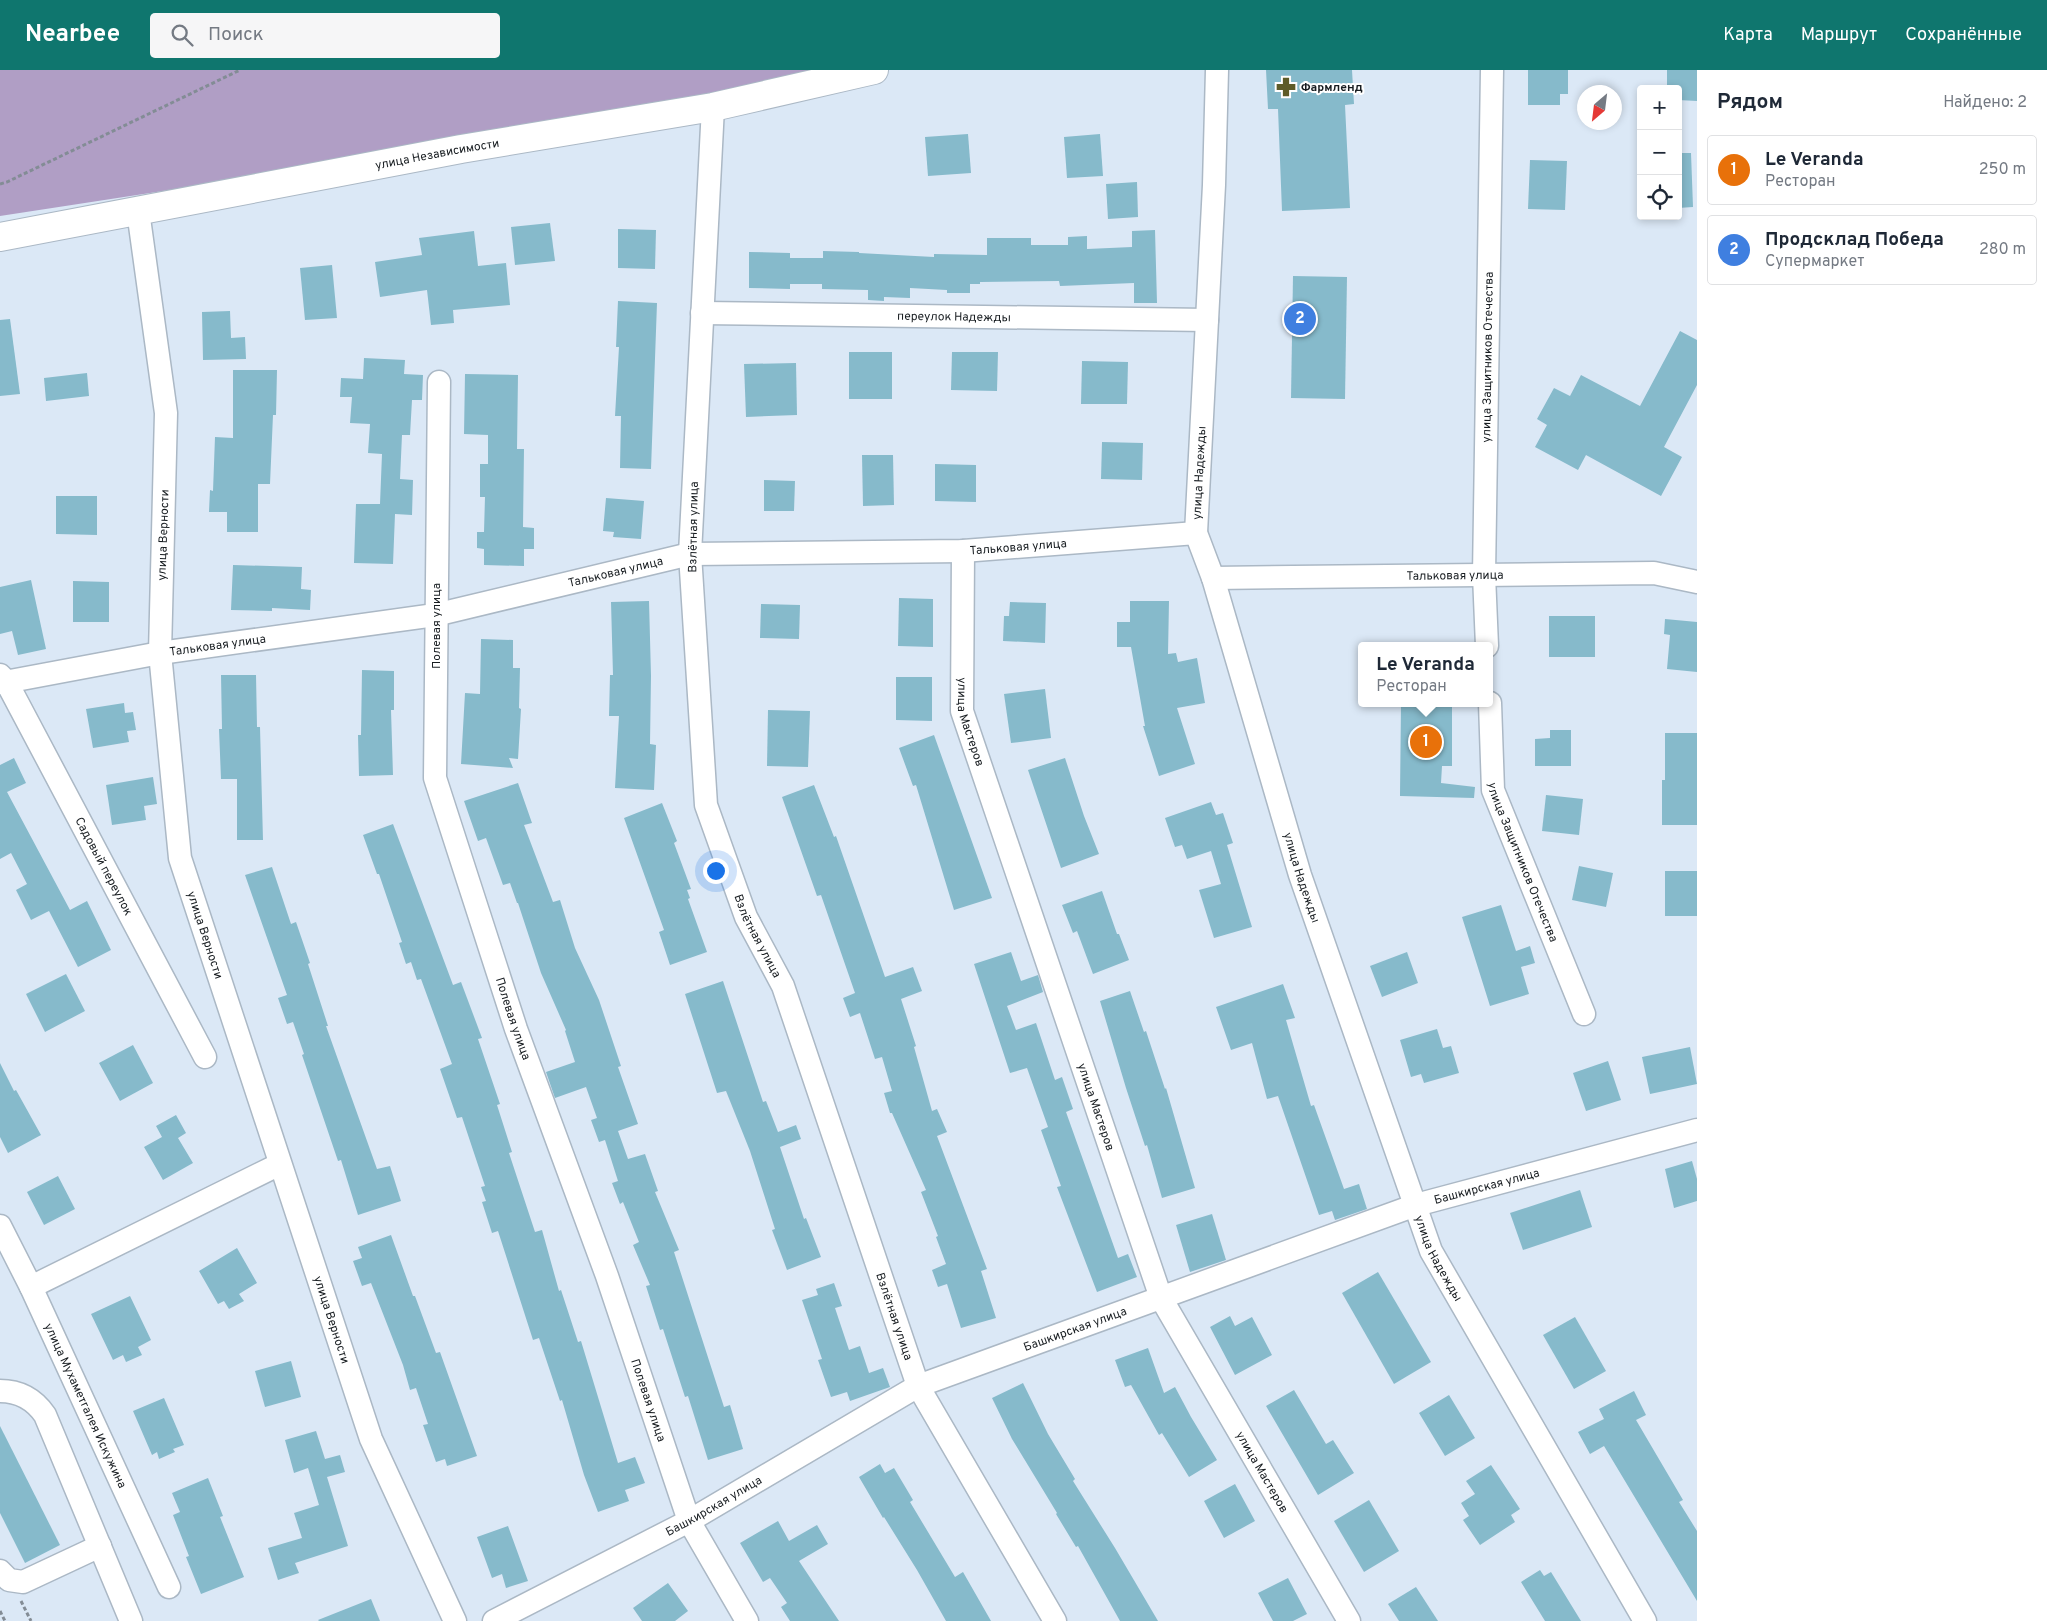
<!DOCTYPE html>
<html lang="ru">
<head>
<meta charset="utf-8">
<style>
  body { margin:0; font-family:Overpass,sans-serif; background:#f6f6f7; color:#1f2937 }
  .controls { position:absolute; right:15px; top:15px; display:grid; overflow:hidden; border-radius:5px; box-shadow:0 2px 8px #0003 }
  .controls button { width:45px; height:45px; display:grid; place-items:center; padding:0; border:0; border-bottom:1px solid #e0e1e3; background:#fff; color:#1f2937; font:25px sans-serif }
  .compass { position:absolute; left:1577px; top:15px; width:45px; height:45px; border-radius:50%; background:#fff; box-shadow:0 2px 8px #0003; rotate:208deg }
  .you { position:absolute; left:715px; top:800px; width:18px; height:18px; margin:-12px; border:4px solid #fff; border-radius:50%; background:#1a73e8; box-shadow:0 0 0 8px #1a73e833 }
  .badge { display:grid; place-items:center; width:32px; height:32px; border-radius:50%; background:#0f766e; color:#fff; font-size:16px; font-weight:700 }
  .pin { position:absolute; translate:-50% -50%; border:2px solid #fff; box-shadow:0 1px 5px #0006 }
  .popup { position:absolute; left:1358px; top:572px; width:135px; height:65px; box-sizing:border-box; display:grid; place-content:center; border-radius:5px; background:#fff; filter:drop-shadow(0 1px 4px #0005); font-size:16px; white-space:nowrap; color:#747a83 }
  .popup b { font-size:19px; color:#1f2937 }
  .popup::after { content:''; position:absolute; left:50%; top:100%; margin-left:-10px; border:10px solid transparent; border-top-color:#fff }
  .list { margin:0; padding:0; list-style:none }
  h2 { display:flex; justify-content:space-between; align-items:center; height:65px; margin:0; padding:0 20px; font-size:21px }
  h2 small { font-size:16px; font-weight:400; color:#747a83 }
  .list li { display:grid; grid-template-columns:32px 1fr auto; gap:15px; align-items:center; box-sizing:border-box; height:70px; margin:0 10px 10px; padding:0 10px; border:1px solid #e0e1e3; border-radius:5px }
  .list b { display:block; font-size:19px; white-space:nowrap }
  .list p { margin:0; font-size:16px; white-space:nowrap; color:#747a83 }
  .list em { font-size:16px; font-style:normal; color:#747a83 }
  .icon { flex:none; width:28px; height:28px; fill:none; stroke:currentColor; stroke-width:2; stroke-linecap:round; stroke-linejoin:round }
  .map { position:relative; flex:none; width:1697px; height:1551px; overflow:hidden }
  header { display:flex; align-items:center; gap:30px; box-sizing:border-box; height:70px; padding:0 25px; background:#0f766e; color:#fff }
  header strong { font-size:24px }
  nav { display:flex; gap:28px; margin-inline-start:auto; font-size:18px }
  .search { width:350px; height:45px; background:#f6f6f7; display:flex; align-items:center; gap:12px; box-sizing:border-box; padding:0 18px; border-radius:5px; color:#747a83; font-size:19px }
  main { display:flex }
  aside { flex:1; background:#fff }
  .map>svg:first-child { display:block }
  .forest { fill:#b09ec5 }
  .building { fill:#86bacb }
  .lines { fill:none; stroke-linecap:round; stroke-linejoin:round }
  .minor-casing { stroke:#abb8c5; stroke-width:25 }
  .major-casing { stroke:#abb8c5; stroke-width:30 }
  .path { stroke:#838c95; stroke-width:3; stroke-dasharray:4 2.5; stroke-linecap:butt }
  .minor { stroke:#fff; stroke-width:22 }
  .major { stroke:#fff; stroke-width:28 }
  .labels { text-anchor:middle; stroke-width:4; stroke-linejoin:round; paint-order:stroke }
  .poi-label { font-size:12px; font-weight:bold; fill:#171c20; stroke:#fff; text-anchor:start }
  .street-label { font-size:12px; fill:#171c20; stroke:#fff }
</style>
</head>
<body>
<header>
<strong>Nearbee</strong>
<div class="search"><svg class="icon" aria-label="search" viewBox="0 0 24 24"><circle cx="10" cy="10" r="6"/><path d="M15 15l6 6"/></svg>Поиск</div>
<nav><a>Карта</a><a>Маршрут</a><a>Сохранённые</a></nav>
</header>
<main>
<div class="map">
<svg width="1697" height="1551" viewBox="0 0 1697 1551">
  <rect width="100%" height="100%" fill="#dbe8f6"/>
  <!-- forest -->
  <polygon class="forest" points="0,0 852,0 713,37 0,146"/>
  <!-- building -->
  <g class="building">
    <polygon points="1266,0 1352,0 1354,34 1345,35 1350,138 1282,141 1278,39 1268,39"/>
    <polygon points="1528,0 1568,0 1568,24 1560,24 1560,35 1528,35"/>
    <polygon points="1667,0 1697,0 1697,31 1678,30 1678,19 1667,19"/>
    <polygon points="968,64 971,103 928,106 925,67"/>
    <polygon points="1100,64 1103,106 1067,108 1064,67"/>
    <polygon points="1678,83 1691,83 1693,137 1678,138"/>
    <polygon points="1530,90 1567,91 1565,140 1528,139"/>
    <polygon points="1137,112 1138,147 1108,149 1106,114"/>
    <polygon points="550,153 555,191 515,195 511,157"/>
    <polygon points="618,159 656,160 655,199 618,198"/>
    <polygon points="1155,160 1157,233 1134,233 1134,213 1060,216 1059,211 980,212 980,214 970,214 970,223 947,223 947,220 910,218 910,228 884,227 884,231 868,230 868,220 822,219 822,214 790,214 790,219 749,218 749,182 790,183 790,188 823,188 823,181 859,182 859,183 934,187 934,184 987,185 987,168 1031,168 1031,175 1068,175 1068,167 1087,166 1087,179 1132,177 1132,161"/>
    <polygon points="474,161 478,196 506,193 510,235 453,240 454,253 431,255 427,220 380,227 375,192 422,185 419,168"/>
    <polygon points="332,195 337,248 305,250 300,198"/>
    <polygon points="1293,206 1347,207 1345,329 1291,328"/>
    <polygon points="618,231 657,233 651,399 620,398 621,346 615,346 619,277 616,277"/>
    <polygon points="230,241 231,268 245,267 246,289 203,290 202,242"/>
    <polygon points="10,249 20,324 0,326 0,250"/>
    <polygon points="1680,261 1697,270 1697,315 1664,377 1682,387 1661,426 1586,385 1578,400 1535,377 1547,355 1537,349 1554,318 1570,326 1581,305 1640,336"/>
    <rect x="849" y="282" width="43" height="47"/>
    <polygon points="952,282 998,282 997,321 951,320"/>
    <polygon points="364,288 405,290 404,304 423,305 422,330 412,330 410,365 402,365 400,409 413,410 412,445 395,444 393,494 354,493 356,434 380,434 382,384 368,383 370,354 350,353 352,327 340,327 341,308 363,309"/>
    <polygon points="1082,291 1128,292 1127,334 1081,334"/>
    <polygon points="796,293 797,345 746,347 744,294"/>
    <polygon points="233,300 277,300 276,345 273,345 270,414 258,414 258,462 227,462 227,442 209,442 210,420 213,421 215,367 233,368"/>
    <polygon points="87,303 89,326 46,331 44,308"/>
    <polygon points="465,304 518,305 517,379 524,379 523,457 534,458 534,479 524,479 524,496 484,495 484,479 477,478 477,462 484,462 485,427 480,427 480,394 488,394 488,365 464,364"/>
    <polygon points="1102,372 1143,373 1142,410 1101,409"/>
    <polygon points="862,385 893,385 894,435 863,436"/>
    <polygon points="935,394 976,395 976,432 935,431"/>
    <polygon points="764,410 795,411 794,441 764,441"/>
    <polygon points="56,426 97,426 97,465 56,464"/>
    <polygon points="606,428 644,431 641,469 613,467 614,462 603,461"/>
    <polygon points="233,495 302,497 301,519 311,520 310,540 272,538 272,541 231,540"/>
    <polygon points="31,510 46,579 18,585 12,561 0,564 0,517"/>
    <polygon points="73,511 109,512 109,552 73,552"/>
    <polygon points="899,528 933,529 933,577 898,576"/>
    <polygon points="649,531 651,606 650,674 656,675 654,720 615,718 619,646 609,646 610,605 613,605 611,532"/>
    <polygon points="1130,531 1169,531 1168,584 1176,583 1178,592 1197,588 1205,633 1177,638 1195,694 1159,706 1143,656 1145,656 1131,577 1117,577 1117,552 1130,552"/>
    <polygon points="1010,532 1046,533 1045,573 1003,571 1004,546 1009,546"/>
    <polygon points="761,534 800,535 799,569 760,568"/>
    <rect x="1549" y="546" width="46" height="41"/>
    <polygon points="1665,549 1697,552 1697,602 1667,599 1670,565 1664,564"/>
    <polygon points="481,569 513,570 513,598 520,598 519,638 521,639 518,689 509,688 513,698 461,694 465,623 480,624"/>
    <polygon points="362,600 394,601 394,640 391,640 393,705 359,706 358,665 361,665"/>
    <polygon points="221,605 256,605 257,657 260,657 263,770 237,770 237,709 221,709 219,659 222,659"/>
    <polygon points="896,607 932,607 932,651 896,650"/>
    <polygon points="1045,619 1051,668 1011,673 1004,624"/>
    <polygon points="124,633 125,643 133,642 136,660 127,661 129,672 93,678 86,639"/>
    <polygon points="1401,633 1452,633 1452,696 1442,696 1441,713 1475,717 1474,728 1400,726"/>
    <polygon points="768,640 810,641 808,697 767,696"/>
    <polygon points="1550,660 1571,660 1571,696 1535,696 1535,669 1550,668"/>
    <polygon points="1665,663 1697,663 1697,755 1662,755 1662,710 1665,710"/>
    <polygon points="934,665 992,828 954,840 916,715 913,716 899,678"/>
    <polygon points="14,688 26,713 7,722 70,840 87,831 111,880 78,897 49,841 31,850 16,820 27,814 11,783 0,789 0,695"/>
    <polygon points="1065,688 1084,746 1099,784 1061,798 1028,700"/>
    <polygon points="153,707 157,734 144,736 146,750 112,755 106,715"/>
    <polygon points="518,713 532,753 524,755 553,832 560,830 575,878 599,930 621,996 618,997 638,1054 618,1061 628,1089 645,1084 658,1121 655,1122 679,1180 674,1182 724,1337 730,1335 743,1379 708,1390 688,1326 685,1327 663,1259 660,1260 646,1216 650,1215 633,1175 639,1172 623,1132 620,1134 612,1113 618,1111 605,1070 599,1072 591,1050 597,1048 586,1017 555,1028 546,1002 575,992 565,961 566,960 541,903 518,833 517,833 510,813 503,815 486,768 478,771 464,731"/>
    <polygon points="814,715 834,767 836,766 885,907 913,897 922,921 901,929 916,976 914,977 932,1041 937,1039 947,1062 937,1066 987,1199 981,1201 996,1248 961,1258 947,1214 938,1217 932,1200 946,1194 936,1167 938,1166 921,1122 926,1120 892,1043 890,1043 884,1023 892,1021 882,987 875,989 860,943 850,947 843,928 855,923 821,825 817,826 782,727"/>
    <polygon points="1546,725 1583,729 1579,765 1542,761"/>
    <polygon points="1211,732 1216,745 1223,743 1233,773 1227,775 1252,857 1214,868 1199,820 1221,814 1211,781 1187,789 1182,775 1175,777 1165,748"/>
    <polygon points="662,733 677,771 674,773 691,819 687,820 690,828 688,829 707,882 670,895 659,862 664,860 624,748"/>
    <polygon points="393,754 453,915 461,912 482,968 478,969 500,1034 497,1035 512,1082 509,1083 535,1162 542,1160 559,1221 561,1220 578,1272 581,1271 618,1393 635,1387 645,1413 625,1420 629,1431 598,1442 584,1405 562,1330 560,1331 539,1268 533,1270 498,1161 492,1163 482,1132 486,1131 481,1117 485,1116 462,1047 457,1048 440,999 452,994 421,909 417,910 411,892 406,894 399,873 402,872 379,804 377,804 363,765"/>
    <polygon points="1579,796 1613,803 1606,837 1572,830"/>
    <polygon points="272,797 291,854 296,852 310,893 308,894 328,956 326,956 377,1099 390,1096 401,1131 358,1145 341,1090 338,1091 302,985 304,984 293,952 287,954 278,928 287,925 245,805"/>
    <rect x="1665" y="801" width="32" height="45"/>
    <polygon points="1102,821 1117,864 1119,864 1129,890 1093,904 1077,861 1073,863 1062,835"/>
    <polygon points="1501,835 1516,881 1530,876 1535,893 1521,897 1529,924 1490,936 1462,847"/>
    <polygon points="1011,882 1021,911 1038,905 1043,922 1007,936 1016,960 1036,953 1055,1010 1062,1007 1073,1039 1066,1042 1118,1188 1128,1184 1137,1207 1097,1222 1057,1117 1061,1116 1041,1060 1048,1057 1027,998 1010,1003 974,894"/>
    <polygon points="1407,882 1418,913 1382,927 1370,896"/>
    <polygon points="66,904 85,941 45,962 26,924"/>
    <polygon points="723,911 763,1032 766,1031 778,1062 796,1055 801,1069 780,1077 804,1149 806,1148 821,1187 787,1200 772,1160 775,1159 750,1081 726,1021 717,1023 685,924"/>
    <polygon points="1283,914 1295,948 1286,950 1311,1036 1314,1035 1344,1119 1359,1114 1367,1139 1335,1150 1332,1141 1319,1145 1278,1026 1267,1029 1252,973 1231,980 1216,937"/>
    <polygon points="1130,921 1144,962 1146,961 1165,1019 1166,1018 1195,1118 1162,1128 1147,1075 1145,1076 1126,1018 1100,931"/>
    <polygon points="1437,959 1443,978 1451,976 1459,1003 1424,1013 1421,1004 1411,1007 1400,970"/>
    <polygon points="133,975 153,1013 120,1031 99,993"/>
    <polygon points="1690,977 1697,1014 1650,1024 1642,987"/>
    <polygon points="1608,991 1621,1030 1586,1041 1573,1003"/>
    <polygon points="0,993 14,1021 16,1020 41,1065 8,1083 0,1067"/>
    <polygon points="176,1045 186,1063 178,1068 193,1093 163,1110 144,1077 162,1067 156,1056"/>
    <polygon points="1692,1091 1697,1109 1697,1131 1674,1138 1665,1099"/>
    <polygon points="58,1106 75,1139 44,1155 27,1122"/>
    <polygon points="1580,1120 1592,1157 1523,1180 1510,1143"/>
    <polygon points="1212,1144 1226,1190 1190,1202 1176,1155"/>
    <polygon points="391,1165 413,1226 415,1226 436,1283 440,1282 477,1386 447,1396 445,1389 436,1392 423,1355 428,1354 416,1318 410,1320 403,1295 371,1213 362,1216 353,1191 362,1188 358,1177"/>
    <polygon points="237,1178 257,1213 239,1224 244,1231 229,1239 224,1231 218,1234 199,1201"/>
    <polygon points="1378,1202 1431,1292 1394,1314 1342,1223"/>
    <polygon points="834,1213 842,1236 835,1238 849,1280 860,1276 869,1303 883,1298 890,1317 850,1331 847,1322 831,1327 818,1290 822,1289 802,1230 818,1225 816,1219"/>
    <polygon points="130,1226 151,1270 138,1277 142,1285 126,1292 123,1285 113,1290 91,1244"/>
    <polygon points="1230,1246 1235,1256 1252,1247 1272,1285 1235,1305 1210,1257"/>
    <polygon points="1575,1247 1606,1301 1574,1319 1543,1265"/>
    <polygon points="1148,1278 1164,1323 1175,1317 1191,1347 1217,1390 1189,1407 1162,1363 1159,1365 1131,1315 1125,1317 1115,1290"/>
    <polygon points="291,1291 301,1327 265,1337 255,1301"/>
    <polygon points="1023,1313 1048,1364 1075,1409 1073,1411 1115,1478 1158,1551 1120,1551 1078,1476 1076,1477 1056,1444 1057,1443 1012,1369 992,1328"/>
    <polygon points="1294,1320 1326,1374 1333,1370 1354,1403 1318,1425 1266,1336"/>
    <polygon points="1634,1321 1646,1345 1636,1350 1683,1430 1679,1432 1697,1461 1697,1531 1604,1376 1590,1384 1578,1362 1604,1349 1599,1339"/>
    <polygon points="1449,1325 1475,1368 1445,1386 1419,1343"/>
    <polygon points="164,1328 184,1375 173,1379 175,1382 159,1389 157,1382 152,1385 133,1341"/>
    <polygon points="0,1356 60,1475 25,1493 0,1443"/>
    <polygon points="316,1361 325,1389 340,1385 345,1402 327,1407 348,1476 295,1493 299,1503 278,1510 268,1478 302,1468 294,1443 319,1435 308,1398 294,1403 285,1370"/>
    <polygon points="880,1394 885,1403 894,1398 913,1430 910,1432 955,1507 963,1502 991,1551 946,1551 917,1500 884,1447 883,1448 859,1407"/>
    <polygon points="1491,1395 1520,1439 1511,1445 1515,1452 1480,1475 1463,1450 1469,1446 1461,1433 1475,1424 1466,1411"/>
    <polygon points="208,1408 223,1446 220,1447 244,1507 201,1524 186,1487 189,1486 173,1445 180,1442 172,1423"/>
    <polygon points="1235,1414 1255,1451 1224,1468 1204,1431"/>
    <polygon points="1369,1430 1399,1481 1364,1502 1334,1451"/>
    <polygon points="778,1451 789,1471 817,1455 828,1474 799,1491 839,1551 790,1551 781,1537 787,1533 770,1508 763,1512 740,1473"/>
    <polygon points="508,1456 528,1511 506,1518 502,1504 492,1508 477,1467"/>
    <polygon points="1540,1500 1544,1506 1551,1502 1581,1551 1545,1551 1521,1512"/>
    <polygon points="1288,1508 1307,1544 1293,1551 1273,1551 1258,1523"/>
    <polygon points="668,1513 688,1541 675,1551 642,1551 633,1538"/>
    <polygon points="1416,1517 1438,1551 1399,1551 1388,1534"/>
    <polygon points="371,1529 380,1551 319,1551 318,1550"/>
  </g>
  <g class="lines">
    <defs>
      <g id="minor">
        <path id="s1" d="M1217 0 1214 115 1196 463 1213 508 1300 805 1431 1181 1645 1551"/>
        <path id="s2" d="M713 37 690 484 706 735 746 847 783 916 918 1316 1055 1551"/>
        <path id="s3" d="M138 141 166 343 160 583 180 788 371 1369 455 1551"/>
        <path id="s4" d="M702 243 1207 250"/>
        <path id="s5" d="M439 312 435 708 516 959 607 1206 689 1451 747 1551"/>
        <path id="s6" d="M963 481 962 641 1161 1228 1349 1551"/>
        <path id="s7" d="M1213 508 1654 503 1697 512"/>
        <path id="s8" d="M1487 576 1484 505 1492 0"/>
        <path id="s9" d="M0 605 6 611 205 987"/>
        <path id="s10" d="M0 613 160 583 435 545 690 484 963 481 1196 463"/>
        <path id="s11" d="M1490 633 1493 720 1584 944"/>
        <path id="s12" d="M0 1156 31 1217 169 1517"/>
        <polyline points="31,1217 280,1094"/>
        <path d="M0 1321C19 1321 34 1329 45 1345L131 1551"/>
        <polyline points="0,1501 9,1510 23,1512 100,1476"/>
        <path id="s13" d="M494 1551 689 1451 918 1316 1416 1135 1697 1060"/>
      </g>
      <g id="major">
        <path id="s14" d="M0 167 461 79 713 37 874 0"/>
      </g>
    </defs>
    <!-- minor casing -->
    <use href="#minor" class="minor-casing"/>
    <!-- major casing -->
    <use href="#major" class="major-casing"/>
    <!-- path -->
    <g class="path">
      <polyline points="0,114 7,112 240,0"/>
      <polyline points="21,1531 31,1551"/>
      <polyline points="0,1541 5,1551"/>
    </g>
    <!-- minor -->
    <use href="#minor" class="minor"/>
    <!-- major -->
    <use href="#major" class="major"/>
  </g>
  <!-- icons -->
  <defs>
    <symbol id="pharmacy-bare" viewBox="-9 -9 18 18"><path d="M-2-6h4v4h4v4h-4v4h-4v-4h-4v-4h4Z" fill="#5d5b28" stroke="#fff" stroke-width="2.5" paint-order="stroke"/></symbol>
  </defs>
  <g fill-rule="evenodd">
    <use href="#pharmacy-bare" x="1272" y="3" width="28" height="28"/>
  </g>
  <g class="labels">
    <!-- poi labels -->
    <g class="poi-label">
      <text x="1301" y="21">Фармленд</text>
    </g>
    <!-- street labels -->
    <g class="street-label">
      <text dy="4" stroke="none"><textPath href="#s14" startOffset="445">улица Независимости</textPath></text>
      <text dy="4" stroke="none"><textPath href="#s4" startOffset="252">переулок Надежды</textPath></text>
      <text dy="4" stroke="none"><textPath href="#s8" startOffset="289">улица Защитников Отечества</textPath></text>
      <text transform="translate(1199 403) rotate(-87)" y="4">улица Надежды</text>
      <text transform="translate(693 457) rotate(-89)" y="4">Взлётная улица</text>
      <text transform="translate(163 465) rotate(-88)" y="4">улица Верности</text>
      <text dy="4" stroke="none"><textPath href="#s10" startOffset="1031">Тальковая улица</textPath></text>
      <text dy="4" stroke="none"><textPath href="#s10" startOffset="626">Тальковая улица</textPath></text>
      <text dy="4" stroke="none"><textPath href="#s7" startOffset="242">Тальковая улица</textPath></text>
      <text transform="translate(436 556) rotate(-90)" y="4">Полевая улица</text>
      <text dy="4" stroke="none"><textPath href="#s10" startOffset="221">Тальковая улица</textPath></text>
      <text dy="4" stroke="none"><textPath href="#s6" startOffset="172">улица Мастеров</textPath></text>
      <text dy="4" stroke="none"><textPath href="#s11" startOffset="165">улица Защитников Отечества</textPath></text>
      <text dy="4" stroke="none"><textPath href="#s9" startOffset="218">Садовый переулок</textPath></text>
      <text dy="4" stroke="none"><textPath href="#s1" startOffset="824">улица Надежды</textPath></text>
      <text dy="4" stroke="none"><textPath href="#s3" startOffset="731">улица Верности</textPath></text>
      <text dy="4" stroke="none"><textPath href="#s2" startOffset="840">Взлётная улица</textPath></text>
      <text dy="4" stroke="none"><textPath href="#s5" startOffset="649">Полевая улица</textPath></text>
      <text dy="4" stroke="none"><textPath href="#s6" startOffset="578">улица Мастеров</textPath></text>
      <text dy="4" stroke="none"><textPath href="#s13" startOffset="1088">Башкирская улица</textPath></text>
      <text dy="4" stroke="none"><textPath href="#s1" startOffset="1229">улица Надежды</textPath></text>
      <text dy="4" stroke="none"><textPath href="#s2" startOffset="1245">Взлётная улица</textPath></text>
      <text dy="4" stroke="none"><textPath href="#s3" startOffset="1136">улица Верности</textPath></text>
      <text dy="4" stroke="none"><textPath href="#s13" startOffset="652">Башкирская улица</textPath></text>
      <text dy="4" stroke="none"><textPath href="#s5" startOffset="1054">Полевая улица</textPath></text>
      <text dy="4" stroke="none"><textPath href="#s12" startOffset="199">улица Мухаметгалея Искужина</textPath></text>
      <text dy="4" stroke="none"><textPath href="#s6" startOffset="981">улица Мастеров</textPath></text>
      <text dy="4" stroke="none"><textPath href="#s13" startOffset="248">Башкирская улица</textPath></text>
    </g>
  </g>
</svg>
<div class="controls">
<button>+</button>
<button>−</button>
<button><svg class="icon" aria-label="locate" viewBox="0 0 24 24"><circle cx="12" cy="12" r="6"/><path d="M12 2v4M12 18v4M2 12h4M18 12h4"/></svg></button>
</div>
<svg class="compass" viewBox="-18 -18 36 36"><path d="M0-13l5 13h-10z" fill="#e53935"/><path d="M0 13l5-13h-10z" fill="#747a83"/></svg>
<div class="you"></div>
<div class="pin badge" style="left:1426px;top:672px;background:#e8710a">1</div>
<div class="popup"><b>Le Veranda</b>Ресторан</div>
<div class="pin badge" style="left:1300px;top:249px;background:#3f7fe0">2</div>
</div>
<aside>
<h2>Рядом<small>Найдено: 2</small></h2>
<ul class="list">
<li><span class="badge" style="background:#e8710a">1</span><div><b>Le Veranda</b><p>Ресторан</p></div><em>250 m</em></li>
<li><span class="badge" style="background:#3f7fe0">2</span><div><b>Продсклад Победа</b><p>Супермаркет</p></div><em>280 m</em></li>
</ul>
</aside>
</main>
</body>
</html>
